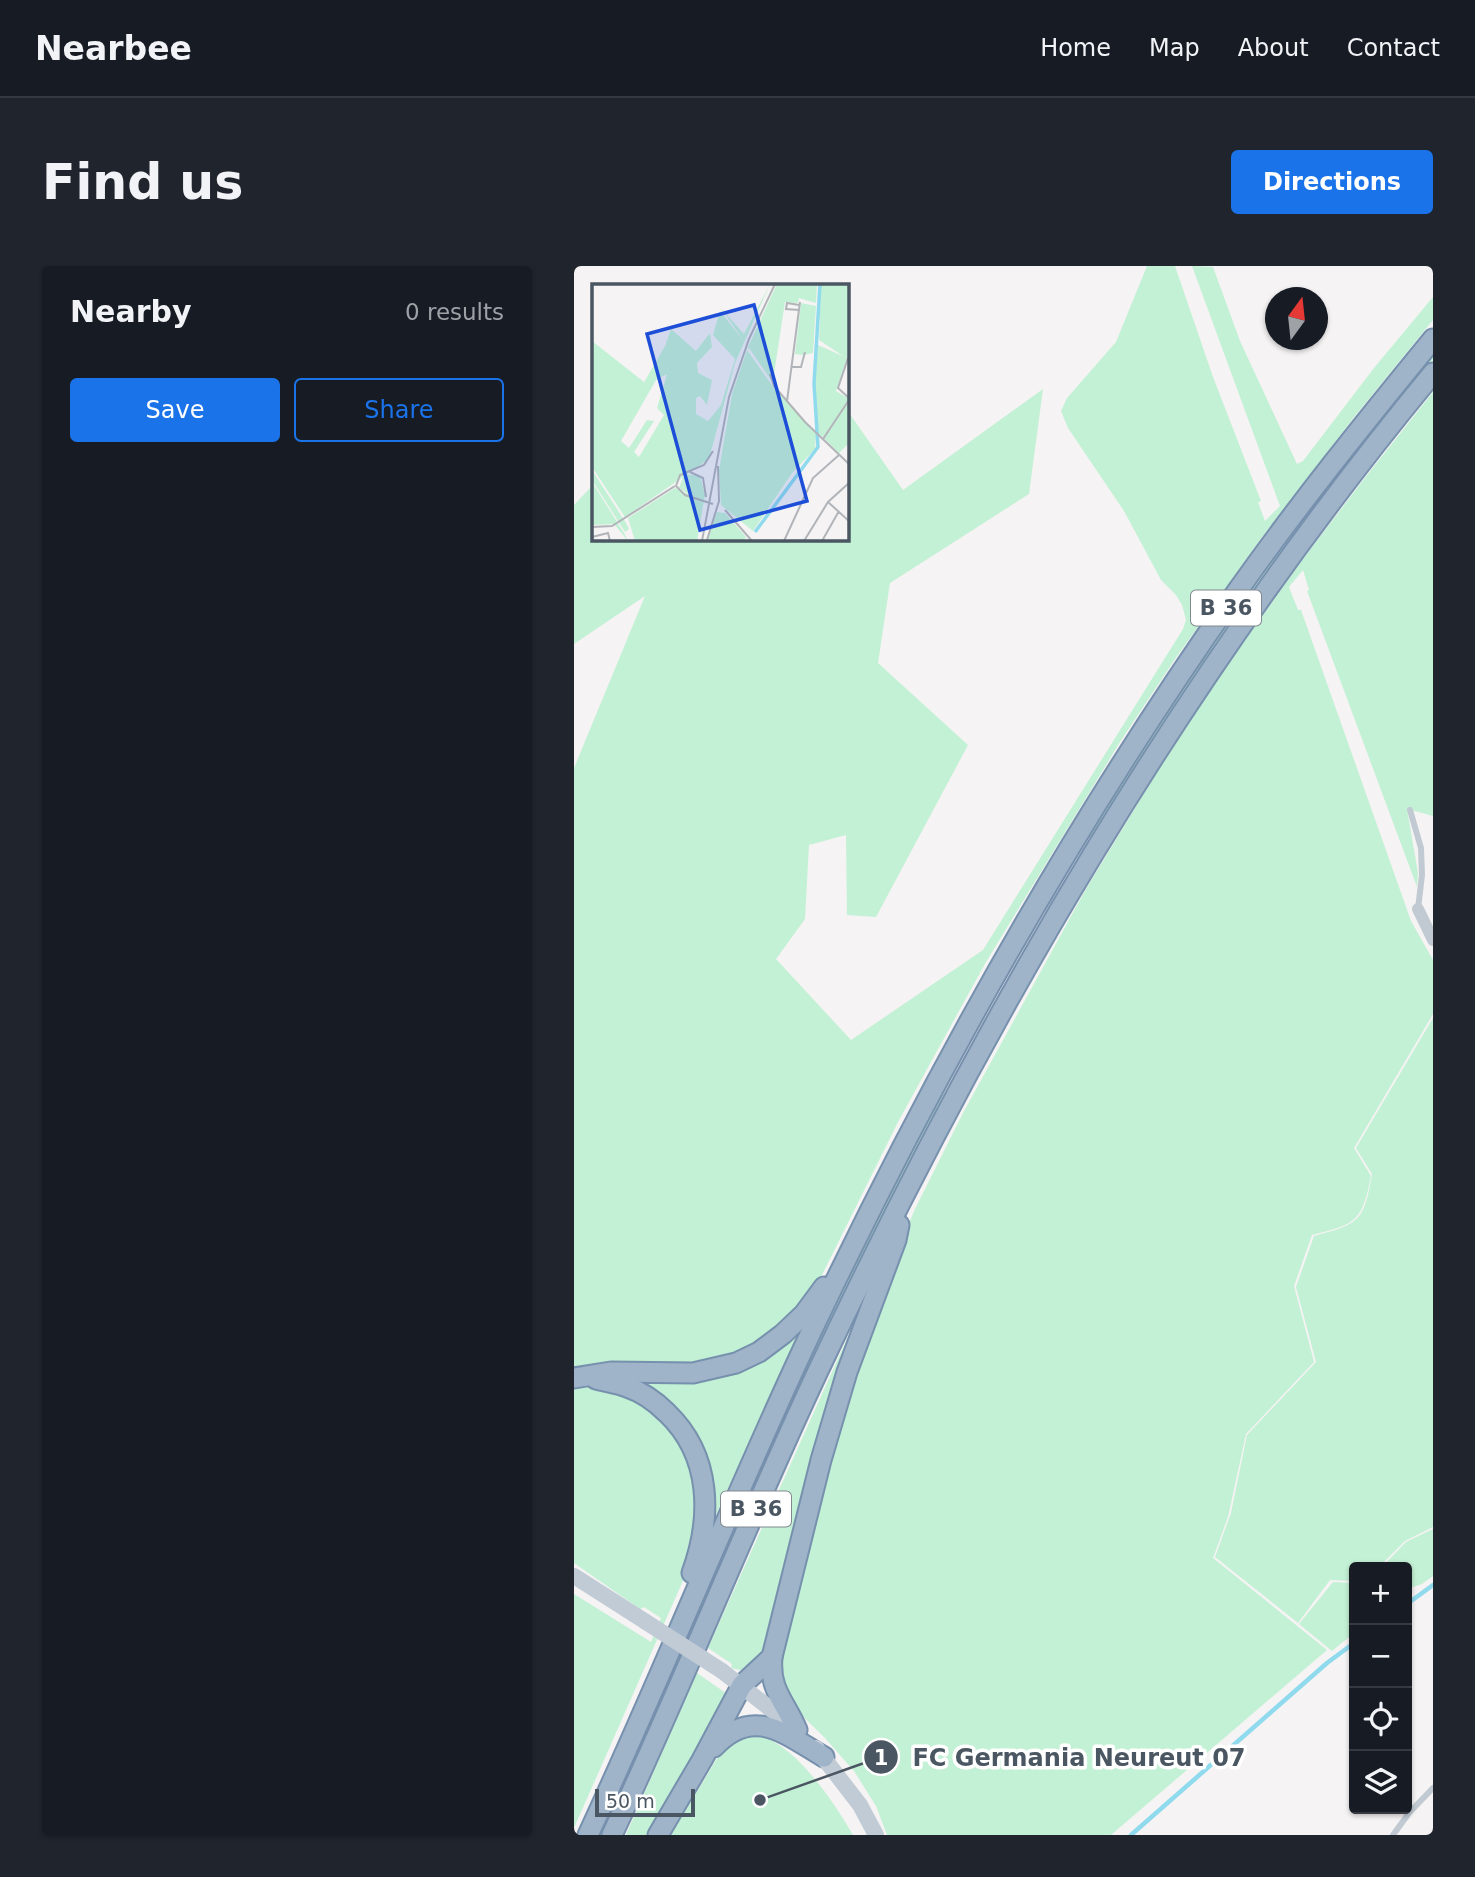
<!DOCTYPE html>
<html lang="en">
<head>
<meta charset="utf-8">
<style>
  body { margin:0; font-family:"DejaVu Sans",sans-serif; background:#20242c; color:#f1f3f6 }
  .controls { position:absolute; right:21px; bottom:21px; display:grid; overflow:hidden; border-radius:7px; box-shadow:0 2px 5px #0004 }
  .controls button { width:63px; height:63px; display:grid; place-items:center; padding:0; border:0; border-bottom:2px solid #363941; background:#171b24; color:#f1f3f6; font:35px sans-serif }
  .compass { position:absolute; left:691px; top:21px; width:63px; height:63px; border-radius:50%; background:#171b24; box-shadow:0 2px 5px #0004; rotate:15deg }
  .scale { position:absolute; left:21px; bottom:18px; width:100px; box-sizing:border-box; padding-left:7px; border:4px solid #4a5661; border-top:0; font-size:19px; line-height:24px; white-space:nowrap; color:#4a5661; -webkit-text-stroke:5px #fff; paint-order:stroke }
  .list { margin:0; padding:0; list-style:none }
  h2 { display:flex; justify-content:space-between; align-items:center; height:91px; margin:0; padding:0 28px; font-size:30px }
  h2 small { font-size:23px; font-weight:400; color:#9ea1a6 }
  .actions { display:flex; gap:14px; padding:21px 28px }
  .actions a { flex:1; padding:16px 0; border:2px solid #1a73e8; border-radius:7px; text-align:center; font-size:24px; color:#1a73e8 }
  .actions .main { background:#1a73e8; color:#fff }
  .icon { flex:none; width:38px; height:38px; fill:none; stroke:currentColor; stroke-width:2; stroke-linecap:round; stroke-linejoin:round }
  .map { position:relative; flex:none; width:859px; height:1569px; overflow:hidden; border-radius:7px }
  header { display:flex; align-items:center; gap:42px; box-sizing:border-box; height:98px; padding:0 35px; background:#171b24; border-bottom:2px solid #363941 }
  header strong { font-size:33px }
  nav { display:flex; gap:38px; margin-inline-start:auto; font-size:24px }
  .intro { display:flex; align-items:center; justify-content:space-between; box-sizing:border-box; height:168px; padding:0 42px }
  h1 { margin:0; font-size:49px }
  .button { padding:18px 32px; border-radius:7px; background:#1a73e8; color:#fff; font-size:24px; font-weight:700 }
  main { display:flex; gap:42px; padding:0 42px }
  aside { flex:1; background:#171b24; border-radius:7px; box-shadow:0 2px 5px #0004 }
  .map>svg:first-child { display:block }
  .green { fill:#c3f1d5 }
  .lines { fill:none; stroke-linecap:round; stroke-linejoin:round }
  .stream { stroke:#90daee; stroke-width:4.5 }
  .trunk-casing { stroke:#7690ad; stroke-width:23 }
  .service { stroke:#c1cad2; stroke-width:6 }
  .minor { stroke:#c1cad2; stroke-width:12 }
  .secondary { stroke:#c1cbd6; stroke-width:16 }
  .trunk { stroke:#9fb4c9; stroke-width:19 }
  .secondary-bridge { stroke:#c1cbd6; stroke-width:16 }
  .labels { text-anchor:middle; stroke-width:7; stroke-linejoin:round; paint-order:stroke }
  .shield { fill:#fff; stroke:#808990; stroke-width:2 }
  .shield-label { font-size:21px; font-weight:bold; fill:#4a5661 }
  .inset-river { fill:none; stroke:#90daee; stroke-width:3.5 }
  .inset-road { fill:none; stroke:#b1b4b9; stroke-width:2 }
  .view { fill:#1d4ed8; fill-opacity:0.15; stroke:#1d4ed8; stroke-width:3.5 }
  .inset-edge { fill:none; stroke:#4a5661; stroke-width:3.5 }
  .leader { fill:none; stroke:#4a5661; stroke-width:2.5 }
  .callout-dot { fill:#4a5661; stroke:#fff; stroke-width:2.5 }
  .mark-label { font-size:21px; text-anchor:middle; font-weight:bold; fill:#fff }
  .callout-label { font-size:24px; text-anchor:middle; font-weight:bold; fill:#4a5661; stroke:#fff; stroke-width:7; stroke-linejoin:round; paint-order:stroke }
</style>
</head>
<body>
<header>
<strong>Nearbee</strong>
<nav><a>Home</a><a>Map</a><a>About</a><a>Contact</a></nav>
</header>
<div class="intro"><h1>Find us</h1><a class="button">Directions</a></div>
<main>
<aside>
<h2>Nearby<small>0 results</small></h2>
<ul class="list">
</ul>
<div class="actions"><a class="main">Save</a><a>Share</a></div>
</aside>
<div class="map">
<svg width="859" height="1569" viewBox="0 0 859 1569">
  <rect width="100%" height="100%" fill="#f5f3f3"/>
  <!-- green -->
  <g class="green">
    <polygon points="573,0 601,0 639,111 687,235 684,236 691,255 706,240 618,0 639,1 666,75 723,198 729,195 800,102 859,31 859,54 781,150 688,271 601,393 546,476 412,696 324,856 246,1013 206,1065 147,1097 0,1101 0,502 71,330 0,378 0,239 19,219 19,273 273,273 273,144 329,224 469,123 455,228 316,317 304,397 394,479 302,651 273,649 272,569 235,579 231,653 202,693 277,774 409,684 609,363 612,354 608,339 602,329 587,314 550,245 494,162 487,145 493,132 542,76"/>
    <path d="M859 85V94L803 163 590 458 519 570 515 569C570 480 625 392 686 307 742 232 800 158 859 85Z"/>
    <path d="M859 126V550L833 543 844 607 843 621 733 325 735 324 729 304 715 321 724 344H727L837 655 859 694V748L780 882 797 910C788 956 782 958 738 969L720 1020 740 1096 672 1168 654 1251 639 1292 753 1384 537 1569H313L302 1540 280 1505 250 1471 214 1436 203 1403 239 1248 313 1009 341 943 389 847 512 623 580 511 647 408 726 297 790 213Z"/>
    <path d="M859 752V1261L831 1275 805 1301H780V1315L756 1314 724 1357 641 1291 657 1247 673 1169 742 1096 722 1021 740 970C785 958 790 956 798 908L782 882Z"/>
    <polygon points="370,828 106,1396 29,1569 23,1569 211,1144 296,968 365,831"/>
    <polygon points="289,1037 195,1382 170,1405 157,1402 158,1398 134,1382"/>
    <polygon points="227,1062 136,1262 133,1199 50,1112 97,1113"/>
    <polygon points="12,1121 32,1123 67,1134 97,1159 124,1217 116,1294 108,1317 0,1562 0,1328 77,1376 87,1352 70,1341 66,1343 0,1297 0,1122"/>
    <polygon points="859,1263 859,1310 848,1318 833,1323 833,1301 808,1301 832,1276"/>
    <polygon points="759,1316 780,1317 780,1367 758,1385 725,1358"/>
    <polygon points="123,1407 156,1430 78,1569 52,1569"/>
    <path d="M179 1468C220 1475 259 1535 279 1569H97L145 1489 166 1472Z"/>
  </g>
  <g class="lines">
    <!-- stream -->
    <g class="stream">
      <polyline points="833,1338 859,1319"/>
      <polyline points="557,1569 753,1397 780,1377"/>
    </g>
    <defs>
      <g id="trunk">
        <polyline points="0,1112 37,1106 119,1107 162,1097 185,1086 209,1068 230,1048 250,1021"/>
        <path d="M22 1113C32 1116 43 1117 53 1121 68 1126 82 1136 93 1147 138 1190 138 1252 118 1307"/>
        <path d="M223 1464C211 1435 195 1425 198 1391L247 1194 273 1106 322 974 325 959"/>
        <path d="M140 1481C179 1439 211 1468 250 1491"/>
        <path d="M14 1569C92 1401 160 1229 239 1062 360 807 499 558 662 327 724 239 791 156 859 73"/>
        <path d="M38 1569C110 1416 172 1258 244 1105 413 747 606 413 859 107"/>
        <polyline points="84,1569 128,1494 168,1419 198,1391"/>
      </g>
    </defs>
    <!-- trunk casing -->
    <use href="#trunk" class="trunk-casing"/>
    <!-- service -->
    <g class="service">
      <polyline points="836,544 847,582 848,609 844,643"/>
      <polyline points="819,1569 835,1547 859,1522"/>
    </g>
    <!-- minor -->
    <polyline class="minor" points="844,643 859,674"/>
    <!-- secondary -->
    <g class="secondary">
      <polyline points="0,1310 72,1356"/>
      <polyline points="148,1405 221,1462"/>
      <polyline points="242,1482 286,1539 302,1569"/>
    </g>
    <!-- trunk -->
    <use href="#trunk" class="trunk"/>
    <!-- secondary-bridge -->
    <polyline class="secondary-bridge" points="72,1356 148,1405"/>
  </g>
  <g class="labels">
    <!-- shield labels -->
    <g class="shield">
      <rect x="617" y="324.5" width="70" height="35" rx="5"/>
      <rect x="147" y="1225.5" width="70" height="35" rx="5"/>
    </g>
    <g class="shield-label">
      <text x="652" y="349">B 36</text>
      <text x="182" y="1250">B 36</text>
    </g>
  </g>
  <!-- overview -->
  <g transform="translate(18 18)">
    <rect width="257" height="257" fill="#f5f3f3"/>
    <path d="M178 0 143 79 117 175 33 233 0 183V57L52 98 47 107 73 62 79 45 104 67 118 49 120 63 105 79 106 89 120 96 115 121 108 112 104 114V130L116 137 129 121 143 75 121 51 128 27 151 56 129 24 152 50ZM75 90 65 124 72 131 47 173 42 168 62 137 55 136 37 164 29 157 64 96ZM185 0H225L224 19 207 14 206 19 193 18 182 90H178L181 99 157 64 155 66 182 104 224 150 223 165 200 189 161 247 129 221 127 186 140 110 156 63ZM229 0H257V76L227 56ZM209 19 224 22 221 69 211 71 203 70ZM226 61 255 74 244 107 257 115 231 153 226 149 223 100ZM257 117V159L247 169 232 154ZM0 186 34 239 37 245 33 248 0 196ZM92 190 108 192 113 211 105 257H43L36 234 83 204 100 212 87 204ZM0 198 32 249 36 257 22 240 0 241ZM125 228 133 229 154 253 152 257H115Z" fill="#c3f1d5" fill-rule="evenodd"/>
    <path class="inset-river" d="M163 248 226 163 222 100 228 0"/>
    <path class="inset-road" d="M207 26 194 25 195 19 207 21M256 74 246 104 258 115M200 83H209L213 68M178 90 182 102 213 138 258 181M195 117 208 18M231 155 257 116M98 188 111 194 114 213M84 202 93 211 121 220M84 202 88 191 112 181 121 167M236 218 258 238M133 226 160 257M0 243 20 242 83 202M0 253 16 249 18 257M115 256 127 217 126 182M110 257 137 113 157 55 183 0M192 257 221 194 247 171M212 257 236 218 258 198M230 257 247 227"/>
    <path class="view" d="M162 21 215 217 108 246 55 50Z"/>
    <rect width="257" height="257" class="inset-edge"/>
  </g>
  <!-- callouts -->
  <path class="leader" d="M186 1534L307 1491"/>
  <g class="callout-dot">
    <circle cx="186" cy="1534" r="7"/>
    <circle cx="307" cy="1491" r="18"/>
  </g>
  <g class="mark-label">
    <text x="307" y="1499">1</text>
  </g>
  <g class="callout-label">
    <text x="505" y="1500">FC Germania Neureut 07</text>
  </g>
</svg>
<div class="controls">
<button>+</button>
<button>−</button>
<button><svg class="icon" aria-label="locate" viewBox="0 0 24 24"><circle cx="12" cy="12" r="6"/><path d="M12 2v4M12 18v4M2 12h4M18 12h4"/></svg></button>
<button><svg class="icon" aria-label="layers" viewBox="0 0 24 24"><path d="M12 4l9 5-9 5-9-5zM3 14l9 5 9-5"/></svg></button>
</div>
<svg class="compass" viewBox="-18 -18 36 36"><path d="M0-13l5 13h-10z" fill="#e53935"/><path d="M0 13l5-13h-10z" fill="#9ea1a6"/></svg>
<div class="scale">50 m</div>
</div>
</main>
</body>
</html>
